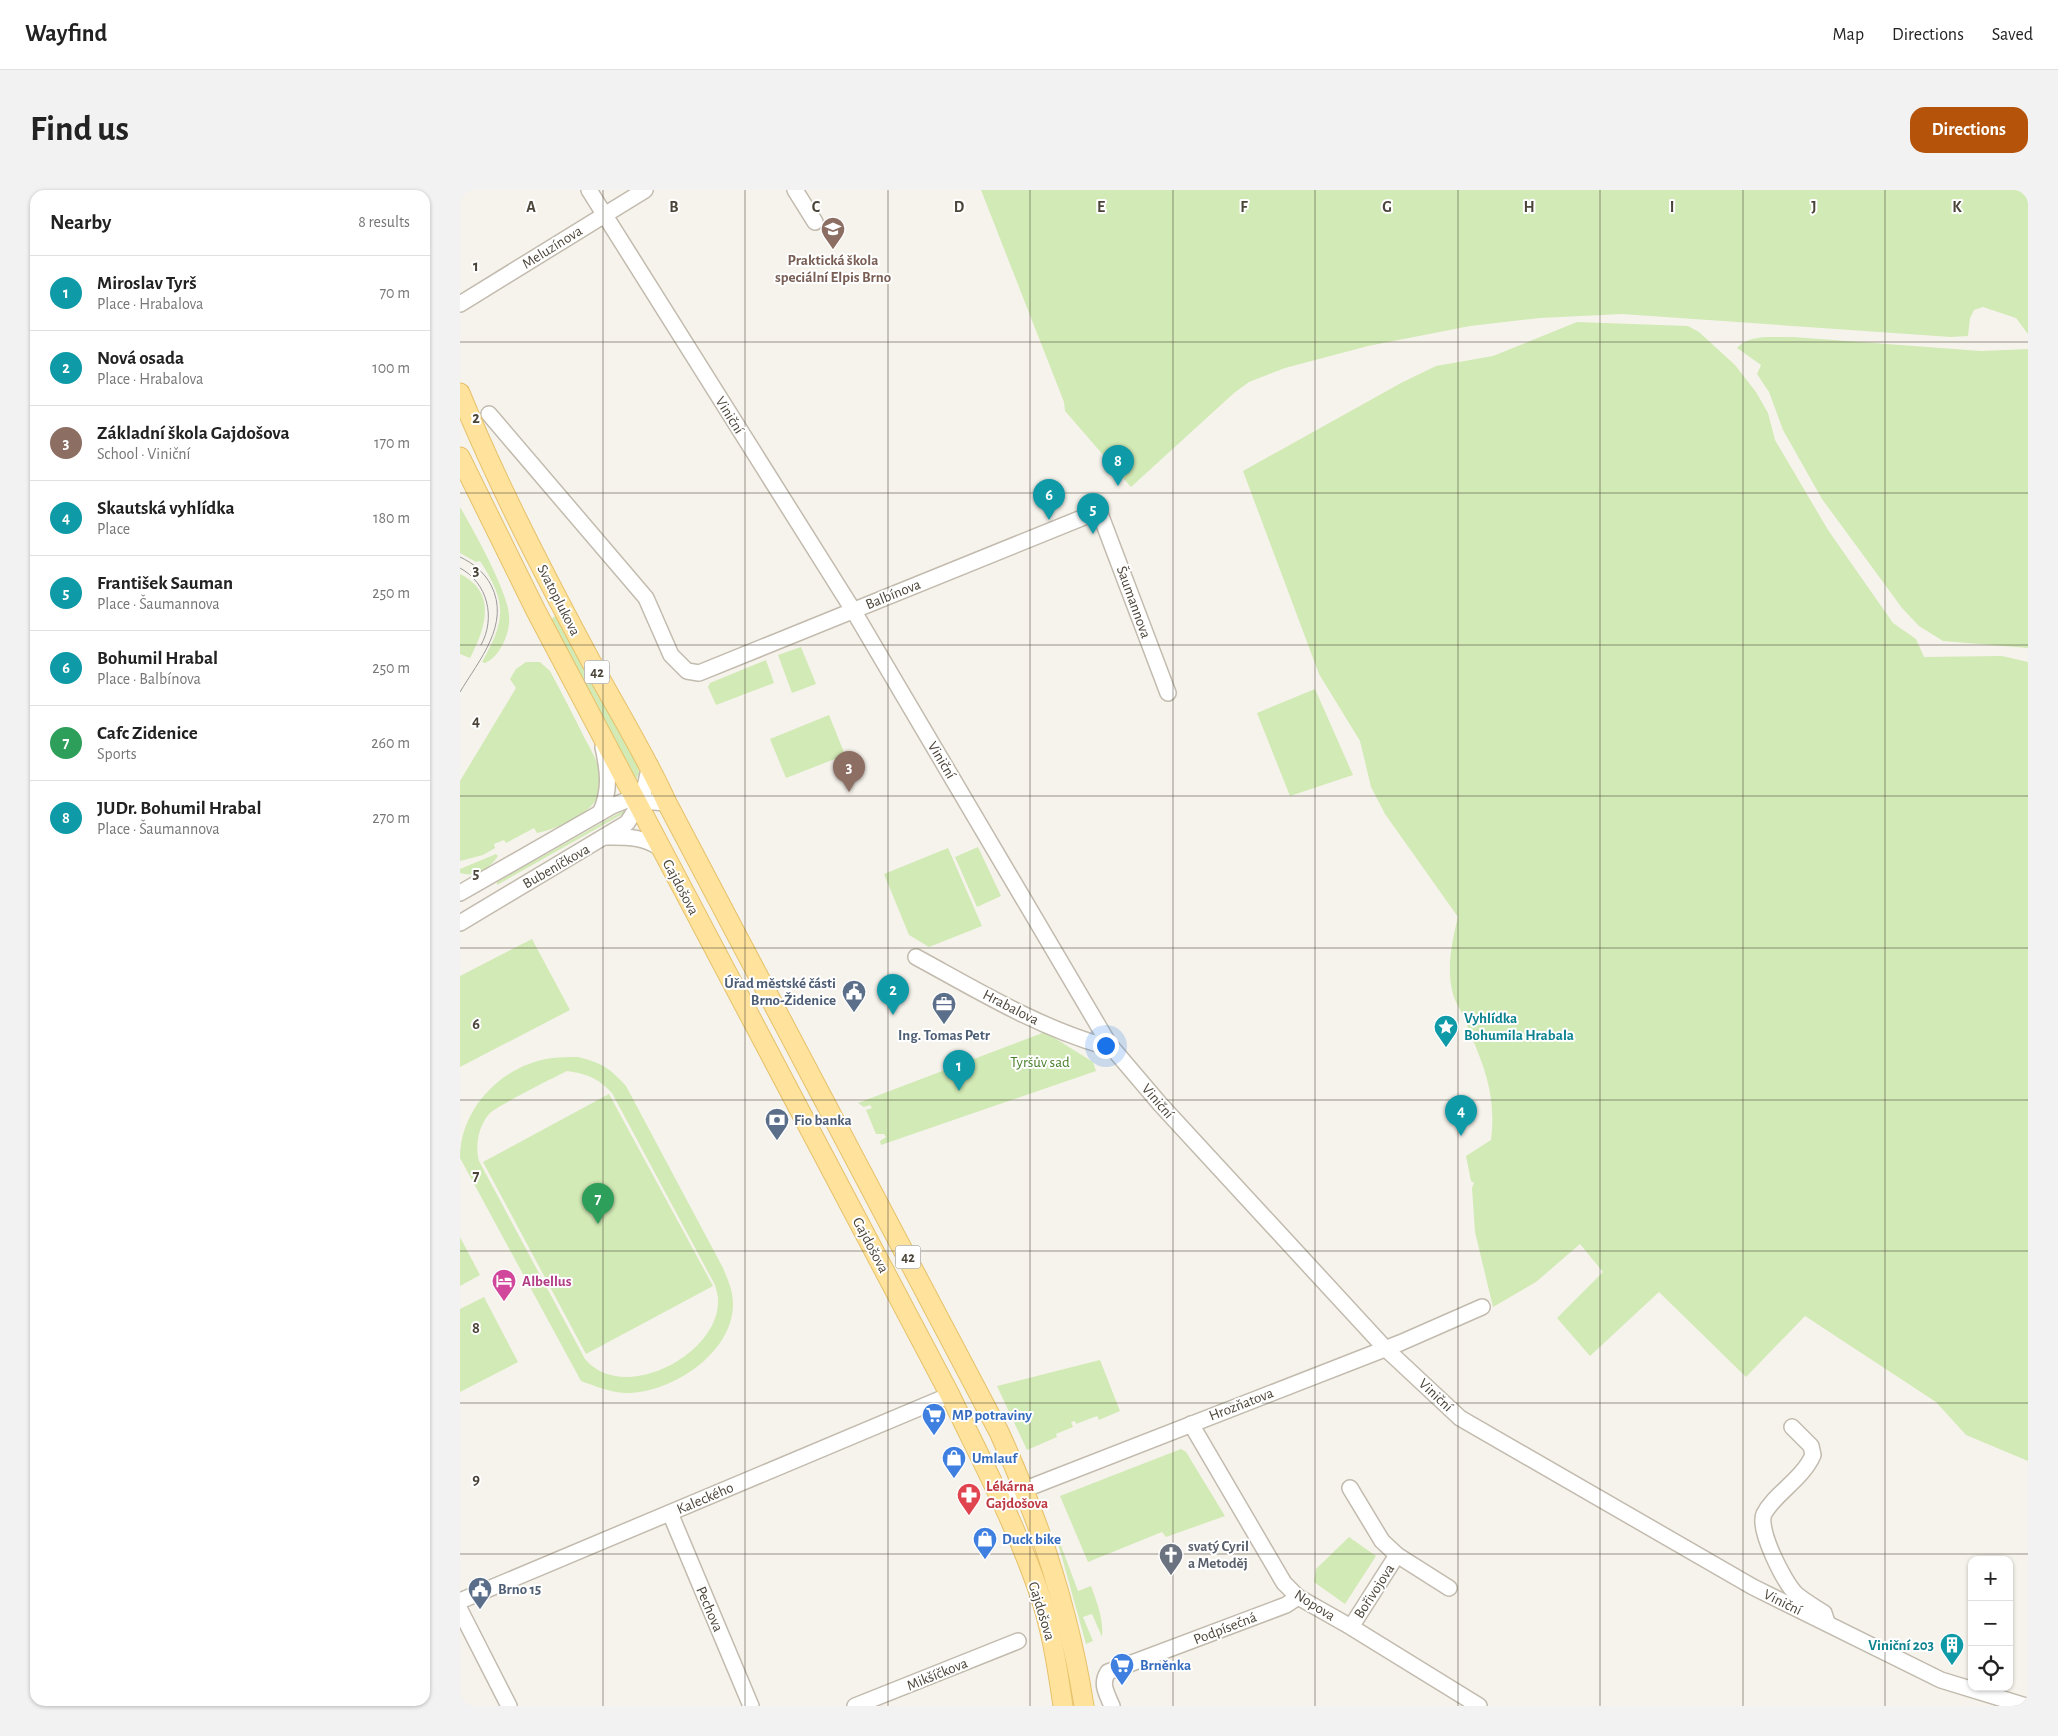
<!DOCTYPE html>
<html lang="en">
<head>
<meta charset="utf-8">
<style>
  body { margin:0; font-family:"Alegreya Sans",sans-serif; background:#f2f2f2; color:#222 }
  .controls { position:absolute; right:15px; bottom:15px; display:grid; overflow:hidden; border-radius:10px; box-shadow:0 1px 4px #0004 }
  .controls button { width:45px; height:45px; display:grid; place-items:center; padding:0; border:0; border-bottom:1px solid #e0e0e0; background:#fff; color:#222; font:25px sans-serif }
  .you { position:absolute; left:645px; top:855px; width:18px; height:18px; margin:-12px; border:4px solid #fff; border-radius:50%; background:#1a73e8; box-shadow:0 0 0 8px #1a73e833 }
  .badge { display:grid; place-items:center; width:32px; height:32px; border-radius:50%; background:#b45309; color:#fff; font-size:16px; font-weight:700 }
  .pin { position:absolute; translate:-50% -41px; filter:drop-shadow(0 1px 2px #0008) }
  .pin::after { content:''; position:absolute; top:26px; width:18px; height:15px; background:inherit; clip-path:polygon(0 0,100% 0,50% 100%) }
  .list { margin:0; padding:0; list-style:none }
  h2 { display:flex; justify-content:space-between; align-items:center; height:65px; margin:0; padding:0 20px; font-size:21px }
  h2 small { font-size:16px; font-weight:400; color:#767676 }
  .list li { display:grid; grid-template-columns:32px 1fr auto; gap:15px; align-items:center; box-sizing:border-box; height:75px; padding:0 20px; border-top:1px solid #e0e0e0 }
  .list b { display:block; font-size:19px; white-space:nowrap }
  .list p { margin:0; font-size:16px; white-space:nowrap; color:#767676 }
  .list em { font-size:16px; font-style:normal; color:#767676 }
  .icon { flex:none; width:28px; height:28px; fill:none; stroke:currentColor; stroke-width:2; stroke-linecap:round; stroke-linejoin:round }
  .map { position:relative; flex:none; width:1568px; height:1516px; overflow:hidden; border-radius:15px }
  header { display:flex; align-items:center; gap:30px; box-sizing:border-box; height:70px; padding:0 25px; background:#fff; border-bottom:1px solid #e0e0e0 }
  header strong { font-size:24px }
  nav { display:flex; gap:28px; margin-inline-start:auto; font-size:18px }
  .intro { display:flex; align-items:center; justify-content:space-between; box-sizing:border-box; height:120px; padding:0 30px }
  h1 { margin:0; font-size:35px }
  .button { padding:12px 22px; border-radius:15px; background:#b45309; color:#fff; font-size:18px; font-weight:700 }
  main { display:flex; gap:30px; padding:0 30px }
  aside { flex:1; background:#fff; border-radius:15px; box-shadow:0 1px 4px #0004 }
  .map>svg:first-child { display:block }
  .green { fill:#d2eab5; fill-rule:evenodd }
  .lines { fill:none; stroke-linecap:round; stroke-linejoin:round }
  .minor-casing { stroke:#c2bbae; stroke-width:18 }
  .major-casing { stroke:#e6c16a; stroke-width:21 }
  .minor { stroke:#fff; stroke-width:15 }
  .major { stroke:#ffe39c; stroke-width:19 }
  .tram { stroke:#9a9a9a; stroke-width:1 }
  .grid { fill:none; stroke:#4b4439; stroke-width:1; stroke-opacity:0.55 }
  .labels { text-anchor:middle; stroke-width:4; stroke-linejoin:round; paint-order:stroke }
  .shield { fill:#fff; stroke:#817c74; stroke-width:1 }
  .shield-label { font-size:14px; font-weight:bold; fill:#4b4439 }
  .street-label { font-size:15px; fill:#4b4439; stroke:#fff }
  .education-label { font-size:15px; font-weight:bold; fill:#785e54; stroke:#fff }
  .service-label { font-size:15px; font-weight:bold; fill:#4e5e75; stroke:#fff; text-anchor:start }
  .culture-label { font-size:15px; font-weight:bold; fill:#0d838f; stroke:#fff; text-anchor:start }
  .park-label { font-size:15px; fill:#4a7f2a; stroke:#fff }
  .hotel-label { font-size:15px; font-weight:bold; fill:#b23c85; stroke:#fff; text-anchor:start }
  .shop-label { font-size:15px; font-weight:bold; fill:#366cbe; stroke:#fff; text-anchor:start }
  .health-label { font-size:15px; font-weight:bold; fill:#be3a42; stroke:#fff; text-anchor:start }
  .worship-label { font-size:15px; font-weight:bold; fill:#5b616d; stroke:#fff; text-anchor:start }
  .grid-label { font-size:16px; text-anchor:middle; font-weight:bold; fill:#4b4439; stroke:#fff; stroke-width:4; stroke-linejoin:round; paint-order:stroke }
</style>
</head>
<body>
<header>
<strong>Wayfind</strong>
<nav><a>Map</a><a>Directions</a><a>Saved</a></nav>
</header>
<div class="intro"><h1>Find us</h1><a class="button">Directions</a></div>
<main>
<aside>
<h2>Nearby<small>8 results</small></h2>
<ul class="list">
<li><span class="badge" style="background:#0f9aa8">1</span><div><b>Miroslav Tyrš</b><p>Place · Hrabalova</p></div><em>70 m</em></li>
<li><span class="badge" style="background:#0f9aa8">2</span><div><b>Nová osada</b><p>Place · Hrabalova</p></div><em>100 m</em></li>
<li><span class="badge" style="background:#8d6e63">3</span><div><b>Základní škola Gajdošova</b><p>School · Viniční</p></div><em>170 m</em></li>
<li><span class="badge" style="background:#0f9aa8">4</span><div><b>Skautská vyhlídka</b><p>Place</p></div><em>180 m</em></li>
<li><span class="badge" style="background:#0f9aa8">5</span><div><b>František Sauman</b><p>Place · Šaumannova</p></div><em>250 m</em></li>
<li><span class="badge" style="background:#0f9aa8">6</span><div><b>Bohumil Hrabal</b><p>Place · Balbínova</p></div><em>250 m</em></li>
<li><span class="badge" style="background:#2e9e5b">7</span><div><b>Cafc Zidenice</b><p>Sports</p></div><em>260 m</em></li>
<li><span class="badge" style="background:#0f9aa8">8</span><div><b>JUDr. Bohumil Hrabal</b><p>Place · Šaumannova</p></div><em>270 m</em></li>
</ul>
</aside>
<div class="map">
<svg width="1568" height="1516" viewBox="0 0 1568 1516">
  <rect width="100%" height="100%" fill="#f6f3ec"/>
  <!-- green -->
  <g class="green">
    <polygon points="521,0 1568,0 1568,144 1556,128 1523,117 1514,120 1510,128 1508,146 1491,147 1162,124 1080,128 1010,136 908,156 825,178 789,192 774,203 671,297 605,221 604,212"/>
    <path d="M1117 132 1228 136 1239 142 1275 175 1296 202 1308 223 1315 250 1368 340 1433 433 1456 449 1464 467 1542 466 1568 472V1271L1506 1245 1476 1212 1345 1126 1286 1187 1199 1102 1130 1166 1097 1128 1143 1082 1120 1054 1076 1092 1033 1117 1015 1042 1012 998 1014 993 1011 991 1006 966 1031 950C1037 900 1022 873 1004 828 1001 820 995 812 993 804 986 779 992 751 998 727L925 624 911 597 900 551 859 484 783 281 941 193 976 176 1033 166Z"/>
    <path d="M1333 147 1521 161 1568 159V458L1483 451 1459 436 1442 418 1362 309 1323 240 1309 202 1297 184 1301 175 1277 158C1290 143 1315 148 1333 147Z"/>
    <path d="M0 317C13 339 48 402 49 425 51 442 40 467 25 473L22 472C46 430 47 412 20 371L16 372 0 363Z"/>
    <path d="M0 384C38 403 25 439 10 468L0 464Z"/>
    <polygon points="98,426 178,575 179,584 175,591 91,432 93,427"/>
    <polygon points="341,457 356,494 332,503 318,465"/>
    <polygon points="306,470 314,493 256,515 248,497 250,493"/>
    <path d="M66 472H80L90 481C102 504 114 526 125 549 130 558 135 567 139 577 152 617 108 636 77 643L74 638 46 653 44 650 34 654 35 658 23 665 0 671V591L56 498 50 489 56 479Z"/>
    <polygon points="855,499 893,585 830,606 797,523"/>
    <polygon points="369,525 385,565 326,588 310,549"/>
    <polygon points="168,618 166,622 37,695 37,692"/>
    <polygon points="518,657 541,706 517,717 495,667"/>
    <polygon points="488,658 522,736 469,757 449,745 424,684"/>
    <path d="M36 664 38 666C29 679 16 688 0 683V679Z"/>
    <polygon points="72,749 110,820 0,877 0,786"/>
    <polygon points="585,842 633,872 636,881 421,955 420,951 426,947 424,944 416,944 406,920 412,918 410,915 404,917 398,913"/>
    <path d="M118 867C142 873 150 878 166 896L263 1078C268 1090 273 1101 273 1114 273 1164 210 1204 165 1203 149 1202 135 1196 121 1191L0 968C0 919 41 875 92 868 100 867 110 867 118 867ZM107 881C127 884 138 888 152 903L255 1095C256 1099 258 1105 258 1110 260 1164 163 1215 125 1169L19 971C15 955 18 938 29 924 36 916 93 888 107 881Z"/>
    <polygon points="149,904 253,1096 126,1164 23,972"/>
    <polygon points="0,1047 20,1085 0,1096"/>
    <polygon points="24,1107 58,1172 0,1202 0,1119"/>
    <polygon points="640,1170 660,1221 639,1230 637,1226 616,1234 615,1231 611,1232 613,1237 596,1244 597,1247 567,1260 537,1196"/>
    <polygon points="721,1259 726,1262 765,1326 706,1347 702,1342 628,1372 600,1306"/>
    <polygon points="889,1347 916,1366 885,1414 854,1392 856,1379"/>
    <path d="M598 1353H600L618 1401 631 1396C637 1412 644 1431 642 1447L632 1424 623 1427 633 1451 626 1454Z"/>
  </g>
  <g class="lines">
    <defs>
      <g id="minor">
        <polyline points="129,0 393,420 649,854 700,914 925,1158 1000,1228 1293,1397 1481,1490 1566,1516"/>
        <polyline points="335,0 355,32"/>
        <polyline points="0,114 185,0"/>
        <polyline points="29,224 186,408 211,465 227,481 239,483 639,321 708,503"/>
        <path d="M140 623C151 601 148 580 143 557"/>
        <path d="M146 647C166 647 183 646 200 658"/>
        <polyline points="0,703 152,616 167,610 207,613"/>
        <polyline points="0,733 167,633 182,610 190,575"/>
        <path d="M456 767C517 800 577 837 644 856L649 854"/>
        <polyline points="731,1234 824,1393 838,1407 891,1437 1019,1516"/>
        <path d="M1332 1237 1351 1256 1353 1265C1342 1290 1314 1304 1304 1324 1297 1339 1324 1392 1336 1404 1344 1411 1355 1417 1364 1423L1366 1429"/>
        <polyline points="890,1298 922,1351 937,1365 989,1398"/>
        <polyline points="540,1309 940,1153 1022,1117"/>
        <polyline points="210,1323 291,1516"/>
        <polyline points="0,1411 490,1205"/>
        <polyline points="0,1420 49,1516"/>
        <polyline points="891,1437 937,1365"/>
        <polyline points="395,1516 558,1451"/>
        <path d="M652 1516C647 1504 640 1494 648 1482L826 1415 838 1407"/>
      </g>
      <g id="major">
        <path d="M0 203C37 293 82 380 128 466 154 515 184 562 207 613L539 1242C579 1329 609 1420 624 1516"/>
        <path d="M0 267 76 421 490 1205C522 1272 561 1344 583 1415 593 1448 598 1482 603 1516"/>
      </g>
    </defs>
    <!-- minor casing -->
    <use href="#minor" class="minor-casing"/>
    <!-- major casing -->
    <use href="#major" class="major-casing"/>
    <!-- minor -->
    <use href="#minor" class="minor"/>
    <!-- major -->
    <use href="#major" class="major"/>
    <!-- tram -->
    <g class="tram">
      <path d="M0 367C13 373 24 382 31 395 51 434 19 470 0 502"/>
      <path d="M0 378C28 393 36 428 21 455"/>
    </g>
  </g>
  <!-- grid -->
  <path class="grid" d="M143 0V1516M285 0V1516M428 0V1516M570 0V1516M713 0V1516M855 0V1516M998 0V1516M1140 0V1516M1283 0V1516M1425 0V1516M0 152H1568M0 303H1568M0 455H1568M0 606H1568M0 758H1568M0 910H1568M0 1061H1568M0 1213H1568M0 1364H1568"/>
  <!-- icons -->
  <defs>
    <symbol id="school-pin" viewBox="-11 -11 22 30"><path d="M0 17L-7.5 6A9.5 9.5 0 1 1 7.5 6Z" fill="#8d6e63" stroke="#fff"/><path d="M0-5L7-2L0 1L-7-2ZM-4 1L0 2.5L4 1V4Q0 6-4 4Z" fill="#fff"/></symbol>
    <symbol id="civic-pin" viewBox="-11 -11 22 30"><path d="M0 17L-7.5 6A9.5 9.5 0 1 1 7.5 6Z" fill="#5c6f8a" stroke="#fff"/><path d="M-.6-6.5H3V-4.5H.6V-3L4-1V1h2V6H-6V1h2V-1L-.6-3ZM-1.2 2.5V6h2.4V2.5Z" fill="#fff"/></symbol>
    <symbol id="office-pin" viewBox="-11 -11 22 30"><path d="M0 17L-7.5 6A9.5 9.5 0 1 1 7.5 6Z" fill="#5c6f8a" stroke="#fff"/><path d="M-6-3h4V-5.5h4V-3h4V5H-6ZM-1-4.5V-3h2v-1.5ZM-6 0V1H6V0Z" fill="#fff"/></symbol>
    <symbol id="sight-pin" viewBox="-11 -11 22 30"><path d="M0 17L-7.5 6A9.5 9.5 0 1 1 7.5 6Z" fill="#0f9aa8" stroke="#fff"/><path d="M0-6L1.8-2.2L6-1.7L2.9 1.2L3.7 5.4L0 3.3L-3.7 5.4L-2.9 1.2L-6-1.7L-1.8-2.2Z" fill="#fff"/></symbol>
    <symbol id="bank-pin" viewBox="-11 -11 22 30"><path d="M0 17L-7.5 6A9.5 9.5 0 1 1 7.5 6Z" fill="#5c6f8a" stroke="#fff"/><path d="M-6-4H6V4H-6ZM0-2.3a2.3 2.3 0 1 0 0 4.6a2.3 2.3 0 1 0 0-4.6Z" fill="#fff"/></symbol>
    <symbol id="hotel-pin" viewBox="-11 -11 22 30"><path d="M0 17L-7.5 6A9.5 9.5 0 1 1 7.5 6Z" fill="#d1479c" stroke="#fff"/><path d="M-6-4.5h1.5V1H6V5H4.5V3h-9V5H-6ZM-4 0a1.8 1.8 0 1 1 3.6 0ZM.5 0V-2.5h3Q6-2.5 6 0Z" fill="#fff"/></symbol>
    <symbol id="supermarket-pin" viewBox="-11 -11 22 30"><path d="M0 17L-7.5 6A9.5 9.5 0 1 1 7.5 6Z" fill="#3f7fe0" stroke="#fff"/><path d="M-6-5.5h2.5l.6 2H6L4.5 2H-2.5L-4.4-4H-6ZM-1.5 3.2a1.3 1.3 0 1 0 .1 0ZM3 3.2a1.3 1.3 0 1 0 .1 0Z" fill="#fff"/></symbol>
    <symbol id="shop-pin" viewBox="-11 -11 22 30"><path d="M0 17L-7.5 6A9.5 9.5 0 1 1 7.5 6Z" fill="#3f7fe0" stroke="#fff"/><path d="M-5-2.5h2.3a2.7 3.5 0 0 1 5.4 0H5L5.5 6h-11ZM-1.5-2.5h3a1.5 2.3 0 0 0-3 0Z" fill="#fff"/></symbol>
    <symbol id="pharmacy-pin" viewBox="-11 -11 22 30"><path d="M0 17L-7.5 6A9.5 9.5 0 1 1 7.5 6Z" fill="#e0444e" stroke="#fff"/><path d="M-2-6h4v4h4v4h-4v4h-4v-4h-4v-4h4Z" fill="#fff"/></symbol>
    <symbol id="church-pin" viewBox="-11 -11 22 30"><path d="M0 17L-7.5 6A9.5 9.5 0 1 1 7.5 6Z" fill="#6b7280" stroke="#fff"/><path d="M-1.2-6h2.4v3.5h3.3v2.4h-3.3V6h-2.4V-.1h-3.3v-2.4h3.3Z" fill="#fff"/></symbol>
    <symbol id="building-pin" viewBox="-11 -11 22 30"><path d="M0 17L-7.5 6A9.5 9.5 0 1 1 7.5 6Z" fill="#0f9aa8" stroke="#fff"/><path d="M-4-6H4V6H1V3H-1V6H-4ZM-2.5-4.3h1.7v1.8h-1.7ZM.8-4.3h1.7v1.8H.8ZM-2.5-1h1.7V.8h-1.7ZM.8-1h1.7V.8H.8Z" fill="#fff"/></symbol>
  </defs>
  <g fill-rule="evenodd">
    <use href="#school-pin" x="359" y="25" width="28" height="38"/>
    <use href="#civic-pin" x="380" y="788" width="28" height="38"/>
    <use href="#office-pin" x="470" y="800" width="28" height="38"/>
    <use href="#sight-pin" x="972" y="823" width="28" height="38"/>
    <use href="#bank-pin" x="303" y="916" width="28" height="38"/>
    <use href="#hotel-pin" x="30" y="1077" width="28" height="38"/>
    <use href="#supermarket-pin" x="460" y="1211" width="28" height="38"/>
    <use href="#shop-pin" x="480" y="1254" width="28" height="38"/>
    <use href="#pharmacy-pin" x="495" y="1291" width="28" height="38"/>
    <use href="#shop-pin" x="511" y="1335" width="28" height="38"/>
    <use href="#church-pin" x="697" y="1351" width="28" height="38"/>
    <use href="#civic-pin" x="6" y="1385" width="28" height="38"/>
    <use href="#building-pin" x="1478" y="1441" width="28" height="38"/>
    <use href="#supermarket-pin" x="648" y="1461" width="28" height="38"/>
  </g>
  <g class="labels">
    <!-- shield labels -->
    <g class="shield">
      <rect x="124.5" y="470.5" width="25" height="23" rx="4"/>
      <rect x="435.5" y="1055.5" width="25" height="23" rx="4"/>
    </g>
    <g class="shield-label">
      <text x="137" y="487">42</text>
      <text x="448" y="1072">42</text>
    </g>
    <!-- street labels -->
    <g class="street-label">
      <text transform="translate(92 57) rotate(-32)" y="5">Meluzínova</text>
      <text transform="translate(270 225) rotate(58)" y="5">Viniční</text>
      <text transform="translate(433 404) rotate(-22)" y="5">Balbínova</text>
      <text transform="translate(99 410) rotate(63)" y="5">Svatoplukova</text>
      <text transform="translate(674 412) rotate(70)" y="5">Šaumannova</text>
      <text transform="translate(482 570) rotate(59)" y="5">Viniční</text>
      <text transform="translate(96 676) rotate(-30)" y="5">Bubeníčkova</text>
      <text transform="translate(221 697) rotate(62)" y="5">Gajdošova</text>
      <text transform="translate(551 817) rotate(27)" y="5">Hrabalova</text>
      <text transform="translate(698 911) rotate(49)" y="5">Viniční</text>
      <text transform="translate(411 1055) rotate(62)" y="5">Gajdošova</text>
      <text transform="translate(976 1205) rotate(43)" y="5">Viniční</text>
      <text transform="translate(781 1214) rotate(-21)" y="5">Hrozňatova</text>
      <text transform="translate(245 1308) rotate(-23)" y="5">Kaleckého</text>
      <text transform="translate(914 1401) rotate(-57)" y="5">Bořivojova</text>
      <text transform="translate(1323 1412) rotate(26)" y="5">Viniční</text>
      <text transform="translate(855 1415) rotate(32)" y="5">Nopova</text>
      <text transform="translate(250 1419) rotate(67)" y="5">Pechova</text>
      <text transform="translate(582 1421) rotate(73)" y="5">Gajdošova</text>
      <text transform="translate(765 1438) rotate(-21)" y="5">Podpísečná</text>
      <text transform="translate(477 1484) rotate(-22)" y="5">Mikšíčkova</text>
    </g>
    <!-- education labels -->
    <g class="education-label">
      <text x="373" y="75">Praktická škola<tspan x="373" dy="17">speciální Elpis Brno</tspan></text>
    </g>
    <!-- service labels -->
    <g class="service-label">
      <text x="376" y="798" text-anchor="end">Úřad městské části<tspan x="376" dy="17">Brno-Židenice</tspan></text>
      <text x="484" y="850" text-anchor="middle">Ing. Tomas Petr</text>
      <text x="334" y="935">Fio banka</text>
      <text x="38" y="1404">Brno 15</text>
    </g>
    <!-- culture labels -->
    <g class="culture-label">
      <text x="1004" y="833">Vyhlídka<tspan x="1004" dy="17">Bohumila Hrabala</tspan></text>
      <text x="1474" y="1460" text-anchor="end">Viniční 203</text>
    </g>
    <!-- park labels -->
    <g class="park-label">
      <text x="580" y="877">Tyršův sad</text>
    </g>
    <!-- hotel labels -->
    <g class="hotel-label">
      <text x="62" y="1096">Albellus</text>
    </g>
    <!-- shop labels -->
    <g class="shop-label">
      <text x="492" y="1230">MP potraviny</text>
      <text x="512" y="1273">Umlauf</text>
      <text x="542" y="1354">Duck bike</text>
      <text x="680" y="1480">Brněnka</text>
    </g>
    <!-- health labels -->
    <g class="health-label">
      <text x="526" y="1301">Lékárna<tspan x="526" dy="17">Gajdošova</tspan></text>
    </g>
    <!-- worship labels -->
    <g class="worship-label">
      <text x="728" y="1361">svatý Cyril<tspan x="728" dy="17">a Metoděj</tspan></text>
    </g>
  </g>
  <g class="grid-label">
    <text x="71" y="22">A</text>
    <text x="214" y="22">B</text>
    <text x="356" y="22">C</text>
    <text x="499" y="22">D</text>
    <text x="641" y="22">E</text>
    <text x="784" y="22">F</text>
    <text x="927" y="22">G</text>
    <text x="1069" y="22">H</text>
    <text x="1212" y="22">I</text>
    <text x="1354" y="22">J</text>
    <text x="1497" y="22">K</text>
    <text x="16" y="81">1</text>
    <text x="16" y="233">2</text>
    <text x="16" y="385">3</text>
    <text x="16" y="536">4</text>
    <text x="16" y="688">5</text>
    <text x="16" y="839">6</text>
    <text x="16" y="991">7</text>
    <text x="16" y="1143">8</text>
    <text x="16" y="1294">9</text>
  </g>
</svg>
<div class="controls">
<button>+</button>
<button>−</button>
<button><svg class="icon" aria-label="locate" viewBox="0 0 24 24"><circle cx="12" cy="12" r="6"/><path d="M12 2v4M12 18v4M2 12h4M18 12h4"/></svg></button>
</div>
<div class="you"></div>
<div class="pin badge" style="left:499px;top:901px;background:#0f9aa8">1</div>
<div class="pin badge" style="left:433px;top:825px;background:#0f9aa8">2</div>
<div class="pin badge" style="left:389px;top:602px;background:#8d6e63">3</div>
<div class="pin badge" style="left:1001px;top:946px;background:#0f9aa8">4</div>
<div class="pin badge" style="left:633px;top:344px;background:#0f9aa8">5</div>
<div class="pin badge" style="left:589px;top:330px;background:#0f9aa8">6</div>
<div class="pin badge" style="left:138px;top:1034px;background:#2e9e5b">7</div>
<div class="pin badge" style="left:658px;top:296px;background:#0f9aa8">8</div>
</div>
</main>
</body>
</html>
